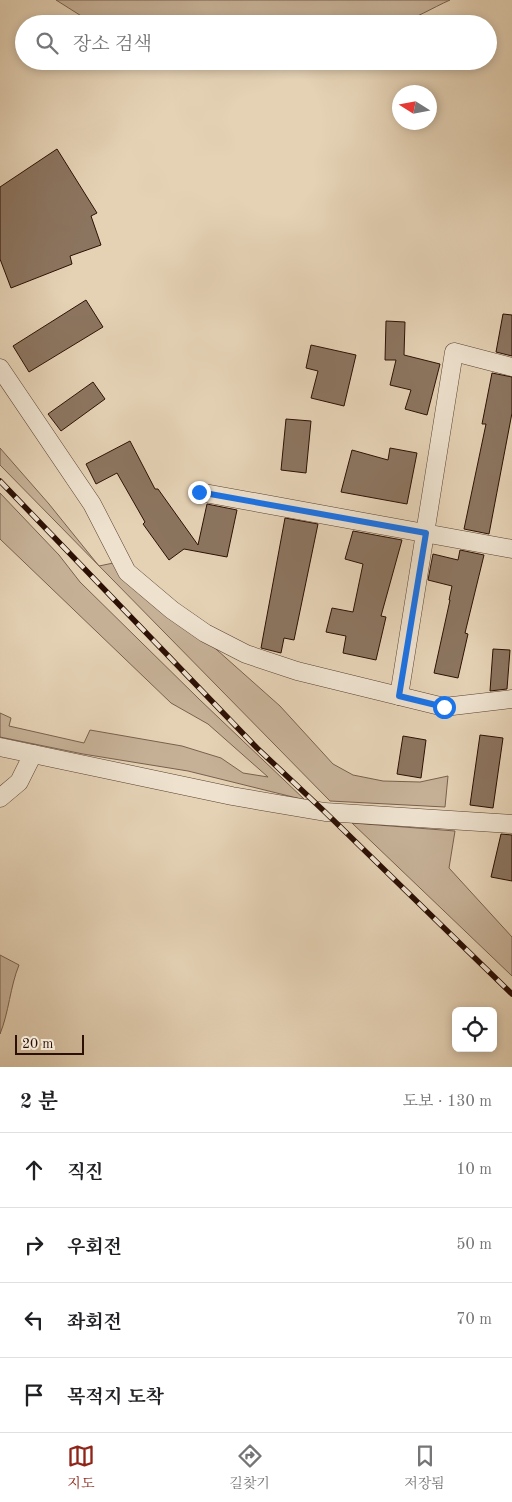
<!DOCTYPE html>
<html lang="ko">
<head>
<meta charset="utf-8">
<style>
  body { margin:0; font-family:"Old Standard TT","Noto Serif KR",serif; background:#f2f2f2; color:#202124 }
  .controls { position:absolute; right:15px; bottom:15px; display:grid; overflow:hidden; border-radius:8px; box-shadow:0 2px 8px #0003 }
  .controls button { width:45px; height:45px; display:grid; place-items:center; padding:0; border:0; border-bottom:1px solid #e0e0e0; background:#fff; color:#202124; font:25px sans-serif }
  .compass { position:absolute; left:392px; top:85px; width:45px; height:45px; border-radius:50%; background:#fff; box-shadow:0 2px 8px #0003; rotate:281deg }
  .scale { position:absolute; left:15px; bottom:12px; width:69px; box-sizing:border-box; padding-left:5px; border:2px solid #2c1004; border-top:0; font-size:14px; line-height:18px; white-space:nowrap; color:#2c1004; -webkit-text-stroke:4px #eee2cf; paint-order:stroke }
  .stop { position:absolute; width:15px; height:15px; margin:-11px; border:4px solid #1a73e8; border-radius:50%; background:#fff }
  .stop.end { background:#1a73e8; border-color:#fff; box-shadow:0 1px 5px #0008 }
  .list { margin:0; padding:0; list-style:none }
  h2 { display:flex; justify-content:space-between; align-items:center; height:65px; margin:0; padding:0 20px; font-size:21px }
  h2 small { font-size:16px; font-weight:400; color:#757577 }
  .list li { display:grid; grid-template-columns:32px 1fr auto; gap:15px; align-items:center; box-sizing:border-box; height:75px; padding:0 20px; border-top:1px solid #e0e0e0 }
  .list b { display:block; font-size:19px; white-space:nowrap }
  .list em { font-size:16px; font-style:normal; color:#757577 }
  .icon { flex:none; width:28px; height:28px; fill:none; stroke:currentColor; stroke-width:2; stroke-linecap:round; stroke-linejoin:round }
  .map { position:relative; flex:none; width:512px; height:1067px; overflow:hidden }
  .search { position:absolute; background:#fff; box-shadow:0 2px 8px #0003; left:15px; right:15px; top:15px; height:55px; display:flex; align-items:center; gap:12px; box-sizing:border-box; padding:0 18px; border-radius:28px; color:#757577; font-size:19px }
  .sheet { height:365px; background:#fff }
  nav { display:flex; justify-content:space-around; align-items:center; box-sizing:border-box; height:70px; border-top:1px solid #e0e0e0; background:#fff; font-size:14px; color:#757577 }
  nav a { display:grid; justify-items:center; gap:2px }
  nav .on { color:#8f2418 }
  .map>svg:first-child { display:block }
  .green { fill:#c6b197; stroke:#79604e }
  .building { fill:#8c7560; stroke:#2c1004 }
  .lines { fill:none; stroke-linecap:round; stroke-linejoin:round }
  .minor-casing { stroke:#5a4030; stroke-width:19 }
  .minor { stroke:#eee2cf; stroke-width:18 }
  .rail-casing { stroke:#2c1004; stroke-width:5.5 }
  .rail { stroke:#eee2cf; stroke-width:4; stroke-dasharray:11; stroke-linecap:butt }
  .route { stroke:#1a73e8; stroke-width:6 }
</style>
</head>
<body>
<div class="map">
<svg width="512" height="1067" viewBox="0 0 512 1067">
  <rect width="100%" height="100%" fill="#e5d2b5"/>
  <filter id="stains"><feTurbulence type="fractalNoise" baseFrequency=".004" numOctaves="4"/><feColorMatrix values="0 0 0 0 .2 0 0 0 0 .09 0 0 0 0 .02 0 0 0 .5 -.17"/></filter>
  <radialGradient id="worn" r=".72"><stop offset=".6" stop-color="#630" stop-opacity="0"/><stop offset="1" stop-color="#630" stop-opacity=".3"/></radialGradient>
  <!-- green -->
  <g class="green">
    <path d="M56 0H450C432 8 415 19 396 24H94Z"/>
    <polygon points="157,61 247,61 205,68 185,66"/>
    <polygon points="0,448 49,504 99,566 118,562 280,706 333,764 353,775 383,781 420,782 448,776 445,807 330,801 0,465"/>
    <polygon points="0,493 59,555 80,582 199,699 305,800 188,771 83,754 0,737 0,713 11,718 9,726 84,743 90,730 182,746 221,758 243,773 268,777 208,724 171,703 0,539"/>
    <polygon points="352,823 455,831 449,868 512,937 512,976"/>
    <path d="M0 955 19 965C10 987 9 1012 0 1034Z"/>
  </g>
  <!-- building -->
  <g class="building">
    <polygon points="57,149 97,213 91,216 101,245 70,256 72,264 11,288 0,259 0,187"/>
    <polygon points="86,300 103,327 29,372 13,346"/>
    <polygon points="503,314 512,315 512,356 496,352"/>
    <polygon points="386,321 405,322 404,355 440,364 427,415 405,409 411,390 390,385 396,360 385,360"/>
    <polygon points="311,345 356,355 344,406 311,398 318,371 306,368"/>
    <polygon points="492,373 512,377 512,413 489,534 464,529 486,424 482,424"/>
    <polygon points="93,382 105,399 61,431 48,414"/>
    <polygon points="286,419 311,421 306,473 281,470"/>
    <polygon points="130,441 155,489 158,489 198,545 207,504 237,510 227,557 184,549 169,560 143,524 145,522 117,473 96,484 86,464"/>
    <polygon points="390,448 417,453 407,504 341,492 352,450 388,460"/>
    <polygon points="285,518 318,524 294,640 284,638 281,653 261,648"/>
    <polygon points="353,531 402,540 381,616 386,617 376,660 343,653 346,636 326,632 332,608 353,612 363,564 345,559"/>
    <polygon points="460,550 484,555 465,633 468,634 458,678 434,673 450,600 449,600 452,586 428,580 433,554 458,560"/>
    <polygon points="493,649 510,650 507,689 490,691"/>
    <polygon points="480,735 503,738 493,808 470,805"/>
    <polygon points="403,736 426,740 421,778 397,774"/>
    <polygon points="501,834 512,835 512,881 491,877"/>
  </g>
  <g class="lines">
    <defs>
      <g id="minor">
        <polyline points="0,368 92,504 127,572 172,610 205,633 246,654 297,671 444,707 512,699"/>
        <polyline points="199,492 512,549"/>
        <polyline points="399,696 454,352 512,367"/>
        <polyline points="0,747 232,796 325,812 512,824"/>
        <polyline points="0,798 19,782 33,754"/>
      </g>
    </defs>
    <!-- minor casing -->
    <use href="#minor" class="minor-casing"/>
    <!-- minor -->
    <use href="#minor" class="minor"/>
    <defs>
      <polyline id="rail" points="0,481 257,748 325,812 512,994"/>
    </defs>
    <!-- rail casing -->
    <use href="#rail" class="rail-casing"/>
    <!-- rail -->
    <use href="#rail" class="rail"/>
  </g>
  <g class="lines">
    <!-- route -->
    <polyline class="route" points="199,492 426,533 399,696 444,707"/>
  </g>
  <rect width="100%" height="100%" filter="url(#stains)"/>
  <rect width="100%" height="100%" fill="url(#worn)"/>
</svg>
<div class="controls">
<button><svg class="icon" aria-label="locate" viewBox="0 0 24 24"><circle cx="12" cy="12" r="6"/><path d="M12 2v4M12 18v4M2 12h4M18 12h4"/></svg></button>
</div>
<svg class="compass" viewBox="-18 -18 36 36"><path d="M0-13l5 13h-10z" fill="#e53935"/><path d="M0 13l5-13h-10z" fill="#757577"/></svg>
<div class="scale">20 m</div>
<div class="stop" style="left:444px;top:707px"></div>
<div class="stop end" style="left:199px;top:492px"></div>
<div class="search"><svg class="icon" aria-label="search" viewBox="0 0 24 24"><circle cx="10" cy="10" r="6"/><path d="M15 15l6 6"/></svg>장소 검색</div>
</div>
<section class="sheet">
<h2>2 분<small>도보 · 130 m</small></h2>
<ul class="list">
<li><svg class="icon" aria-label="ahead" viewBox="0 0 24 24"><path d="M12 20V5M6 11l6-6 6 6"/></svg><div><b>직진</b></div><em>10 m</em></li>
<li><svg class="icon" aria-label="right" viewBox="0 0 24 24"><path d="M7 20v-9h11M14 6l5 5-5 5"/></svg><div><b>우회전</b></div><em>50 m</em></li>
<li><svg class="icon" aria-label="left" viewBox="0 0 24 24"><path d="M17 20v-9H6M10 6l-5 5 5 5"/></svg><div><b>좌회전</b></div><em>70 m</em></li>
<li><svg class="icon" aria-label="arrive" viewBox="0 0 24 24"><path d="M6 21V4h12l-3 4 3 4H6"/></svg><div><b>목적지 도착</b></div></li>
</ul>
</section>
<nav>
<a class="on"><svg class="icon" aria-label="map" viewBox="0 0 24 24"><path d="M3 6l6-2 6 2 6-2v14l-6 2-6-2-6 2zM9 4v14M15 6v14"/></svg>지도</a>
<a><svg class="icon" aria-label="directions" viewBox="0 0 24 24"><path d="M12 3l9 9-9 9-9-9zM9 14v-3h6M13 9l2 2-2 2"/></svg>길찾기</a>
<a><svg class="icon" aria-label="saved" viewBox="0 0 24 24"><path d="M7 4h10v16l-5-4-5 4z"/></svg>저장됨</a>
</nav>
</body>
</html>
